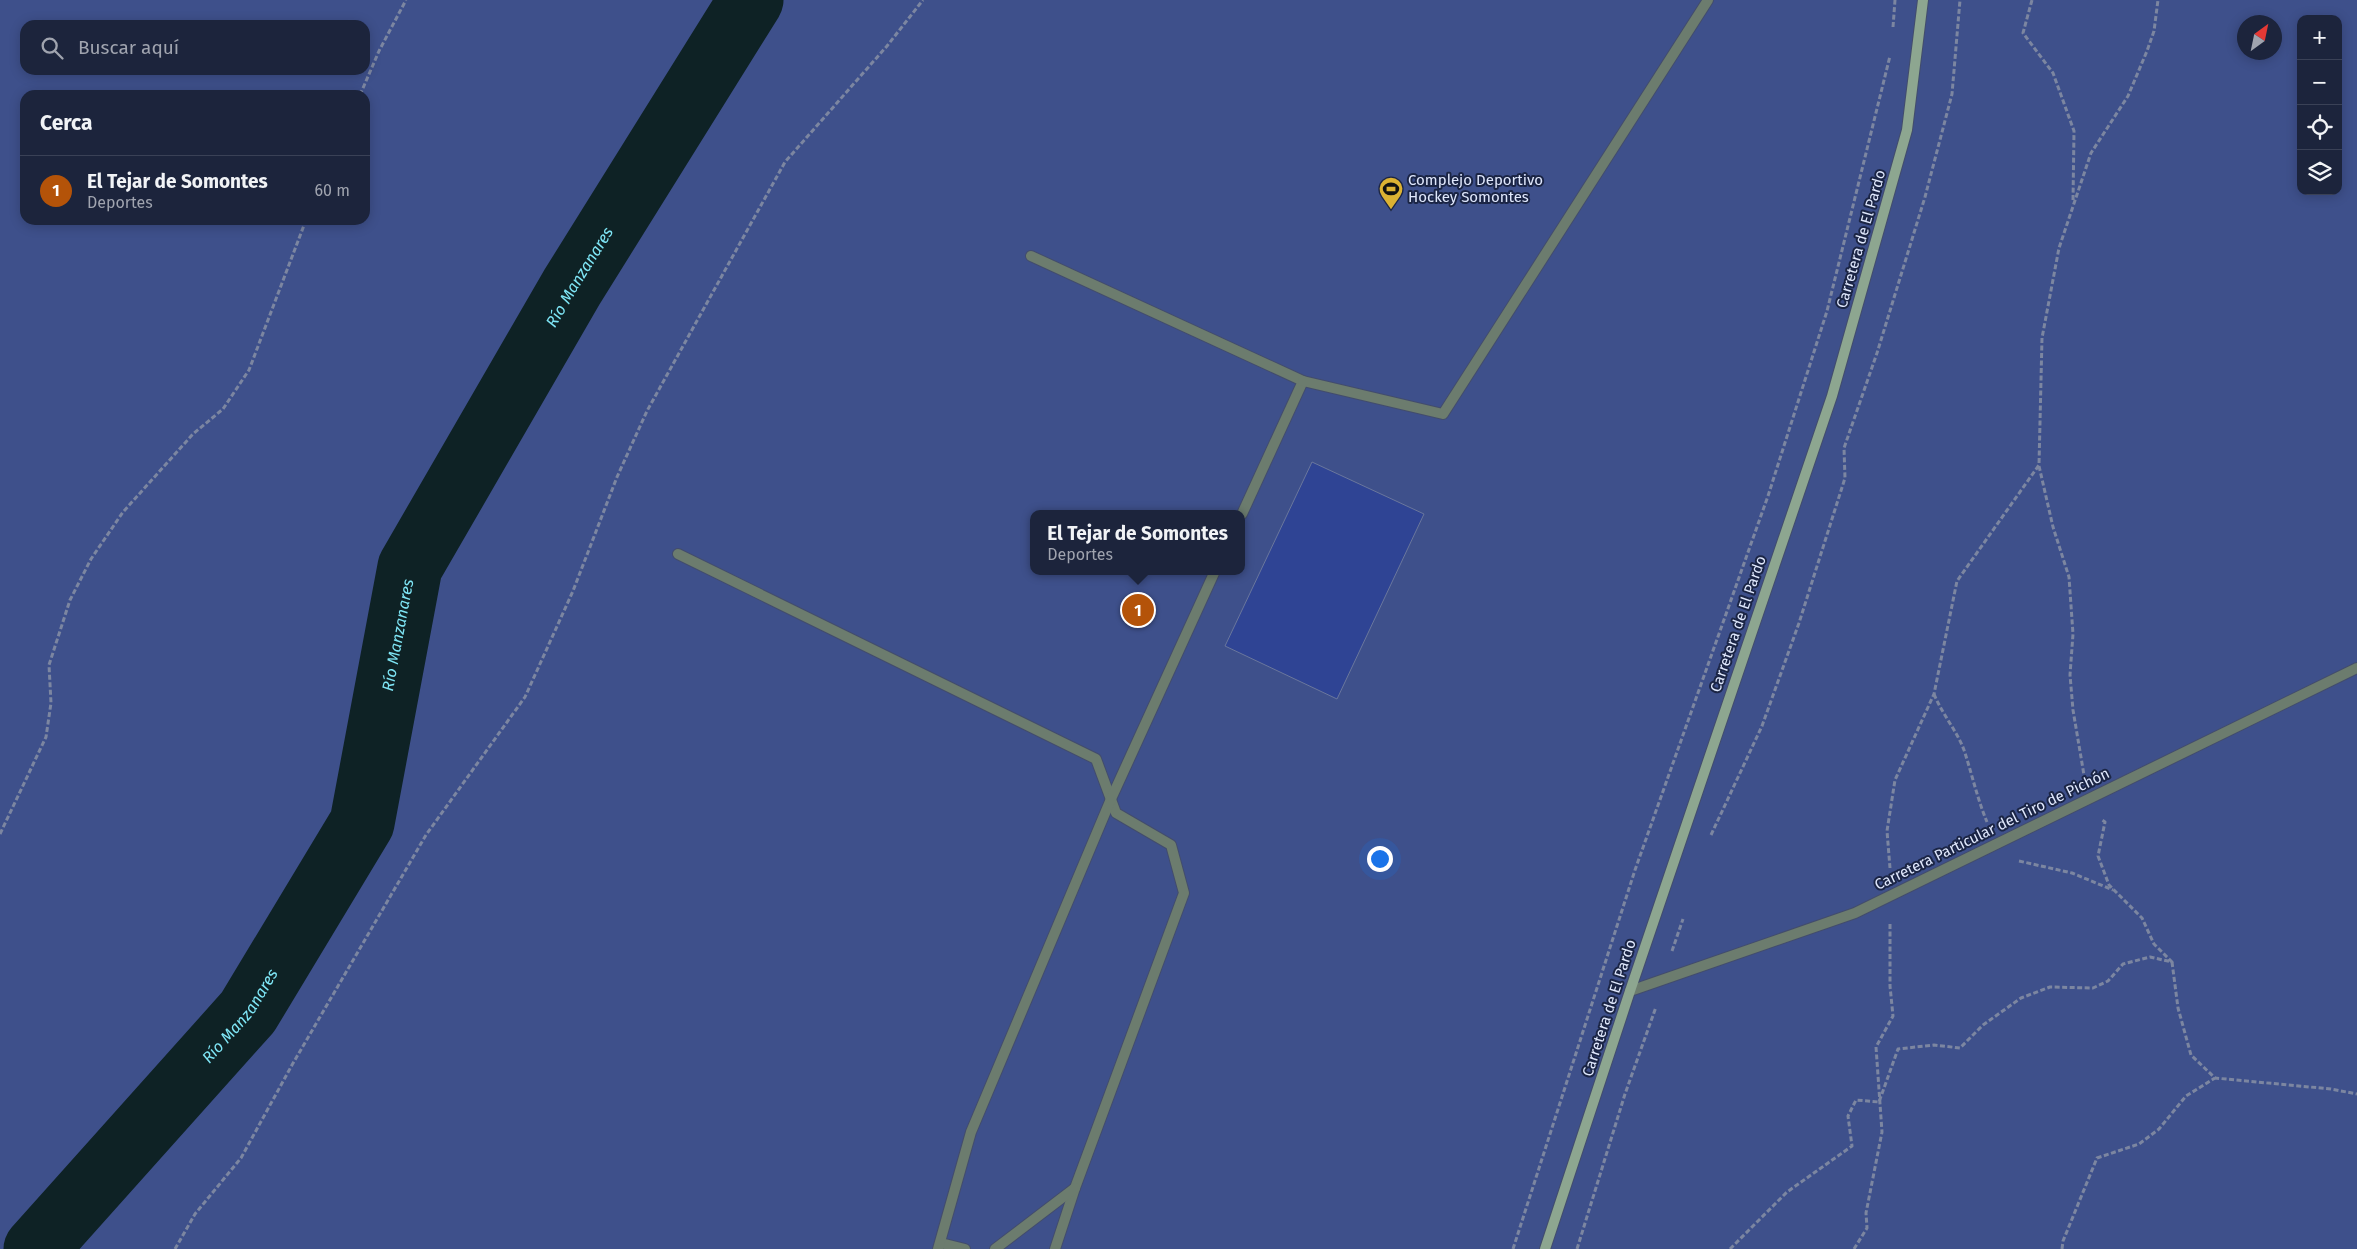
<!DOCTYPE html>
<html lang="es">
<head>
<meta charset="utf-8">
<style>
  body { margin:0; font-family:"Fira Sans",sans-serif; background:#252c43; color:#f1f3f6 }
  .controls { position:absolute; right:15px; top:15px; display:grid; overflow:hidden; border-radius:10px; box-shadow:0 2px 12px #0003 }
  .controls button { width:45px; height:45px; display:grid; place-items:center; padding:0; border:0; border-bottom:1px solid #3a4156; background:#1c243c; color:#f1f3f6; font:25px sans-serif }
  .compass { position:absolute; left:2237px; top:15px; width:45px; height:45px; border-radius:50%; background:#1c243c; box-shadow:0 2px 12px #0003; rotate:33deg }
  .you { position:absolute; left:1379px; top:858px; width:18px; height:18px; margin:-12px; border:4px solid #fff; border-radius:50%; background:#1a73e8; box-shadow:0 0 0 8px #1a73e833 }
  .badge { display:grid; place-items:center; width:32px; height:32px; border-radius:50%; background:#b45309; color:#fff; font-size:16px; font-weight:700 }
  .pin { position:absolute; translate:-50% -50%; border:2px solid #fff; box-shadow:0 1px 5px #0006 }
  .popup { position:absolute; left:1030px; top:510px; width:215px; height:65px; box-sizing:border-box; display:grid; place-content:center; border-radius:10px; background:#1c243c; filter:drop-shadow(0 1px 4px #0005); font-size:16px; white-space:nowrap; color:#a0a4af }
  .popup b { font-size:19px; color:#f1f3f6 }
  .popup::after { content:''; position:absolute; left:50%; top:100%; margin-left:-10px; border:10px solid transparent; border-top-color:#1c243c }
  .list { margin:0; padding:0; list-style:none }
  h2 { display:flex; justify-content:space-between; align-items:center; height:65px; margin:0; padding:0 20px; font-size:21px }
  h2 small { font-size:16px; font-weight:400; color:#a0a4af }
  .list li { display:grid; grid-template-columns:32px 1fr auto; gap:15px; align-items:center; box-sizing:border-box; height:70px; padding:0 20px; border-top:1px solid #3a4156 }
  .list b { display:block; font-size:19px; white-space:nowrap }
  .list p { margin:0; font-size:16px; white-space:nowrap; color:#a0a4af }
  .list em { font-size:16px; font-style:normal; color:#a0a4af }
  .icon { flex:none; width:28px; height:28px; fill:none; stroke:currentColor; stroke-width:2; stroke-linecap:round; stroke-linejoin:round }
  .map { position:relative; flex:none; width:2357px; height:1249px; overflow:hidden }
  .search { position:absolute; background:#1c243c; box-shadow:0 2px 12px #0003; left:20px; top:20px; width:350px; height:55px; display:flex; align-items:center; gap:12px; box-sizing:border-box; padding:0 18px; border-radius:15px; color:#a0a4af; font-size:19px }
  .panel { position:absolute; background:#1c243c; box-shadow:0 2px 12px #0003; left:20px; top:90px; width:350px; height:135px; border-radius:15px }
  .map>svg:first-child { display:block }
  .green { fill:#3e508b; fill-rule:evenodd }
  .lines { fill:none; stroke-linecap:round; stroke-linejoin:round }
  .river { stroke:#0e2225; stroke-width:65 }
  .building { fill:#2f4494; stroke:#6a779d }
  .lane-casing { stroke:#434d6c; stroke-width:12 }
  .street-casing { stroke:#434d6c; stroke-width:12 }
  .secondary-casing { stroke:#434d6c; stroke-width:12 }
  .path { stroke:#7c86a1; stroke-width:3; stroke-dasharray:5 2.5; stroke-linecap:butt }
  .lane { stroke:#6c7c6e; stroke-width:10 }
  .street { stroke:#6c7c6e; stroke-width:10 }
  .secondary { stroke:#8da690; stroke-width:10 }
  .labels { text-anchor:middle; stroke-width:4; stroke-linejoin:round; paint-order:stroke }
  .poi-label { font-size:15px; fill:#e0e8fd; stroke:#1b2545; text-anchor:start }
  .street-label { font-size:15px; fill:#e0e8fd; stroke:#1b2545 }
  .water-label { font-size:16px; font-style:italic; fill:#7fe6f6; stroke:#1b2545 }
</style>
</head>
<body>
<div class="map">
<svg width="2357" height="1249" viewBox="0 0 2357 1249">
  <rect width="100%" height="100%" fill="#253050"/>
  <!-- green -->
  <path class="green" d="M0 0H2357V1249H0ZM2301 19H2338V191H2301ZM2244 22H2274V52H2244ZM25 25H365V70H25ZM25 95H365V220H25ZM1034 514H1242V571H1034Z"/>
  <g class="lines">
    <!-- river -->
    <path class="river" id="s1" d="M36 1249 248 1012 362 823 410 567 572 287 751 0"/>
  </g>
  <!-- building -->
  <polygon class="building" points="1312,462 1424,514 1337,699 1225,646"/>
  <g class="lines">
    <defs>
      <g id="lane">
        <polyline points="1031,256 1303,381 1242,514"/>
        <polyline points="1303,381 1443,414 1708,0"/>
        <polyline points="678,554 1096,759 1116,813 1171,845 1184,893 1075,1188 1055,1249"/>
        <polyline points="941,1243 965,1249"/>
        <polyline points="938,1249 971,1132 1111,799 1215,571"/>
        <polyline points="995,1249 1075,1188"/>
      </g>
      <polyline id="street" points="1630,991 1855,913 2357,668"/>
      <polyline id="secondary" points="1545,1249 1630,991 1832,396 1907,130 1923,0"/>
    </defs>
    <!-- lane casing -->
    <use href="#lane" class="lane-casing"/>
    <!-- street casing -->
    <use href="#street" class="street-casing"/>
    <!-- secondary casing -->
    <use href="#secondary" class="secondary-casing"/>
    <!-- path -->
    <g class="path">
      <polyline points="2032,0 2023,33 2053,73 2074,131 2073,201"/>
      <polyline points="1893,27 1895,0"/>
      <polyline points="360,95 379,51 406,0"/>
      <polyline points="2039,466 2053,527 2069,577 2073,634 2070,675 2073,710 2084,775"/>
      <path d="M1934 694C1942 714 1957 731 1964 750 1972 774 1977 798 1987 822"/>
      <polyline points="0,834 46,737 51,703 49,665 70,600 91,559 123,512 193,434 223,409 249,370 306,220"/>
      <polyline points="1711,835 1762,726 1799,623 1845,478 1844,448 1877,353 1925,197 1952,94 1960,0"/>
      <polyline points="2019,861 2072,873 2113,890"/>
      <polyline points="1890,868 1887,831 1895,780 1934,694 1957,581 2039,465 2042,338 2059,248 2091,153 2128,96 2147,51 2154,31 2158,0"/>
      <polyline points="1672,951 1683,919"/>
      <polyline points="2172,962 2178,1008 2191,1055 2215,1078 2331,1089 2357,1094"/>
      <polyline points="175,1249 195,1214 241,1158 292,1065 426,835 525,697 573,591 617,477 647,411 785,162 887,46 923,0"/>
      <polyline points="1513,1249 1635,870 1768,496 1827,311 1890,56"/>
      <polyline points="1577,1249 1625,1094 1656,1007"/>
      <polyline points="1730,1249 1787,1192 1852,1146 1848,1116 1856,1100 1879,1102 1898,1049 1934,1045 1960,1048 1983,1025 2021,998 2050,987 2093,988 2108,981 2123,964 2150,957 2172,962 2154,944 2142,918 2109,885 2098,856 2105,822 2102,820"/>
      <polyline points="1854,1249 1867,1228 1866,1213 1882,1132 1876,1047 1893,1016 1890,986 1890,922"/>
      <polyline points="2062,1249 2063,1241 2097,1158 2139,1144 2159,1129 2186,1096 2215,1078"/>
    </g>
    <!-- lane -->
    <use href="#lane" class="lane"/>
    <!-- street -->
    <use href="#street" class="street"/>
    <!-- secondary -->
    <use href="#secondary" class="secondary"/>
  </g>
  <!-- icons -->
  <defs>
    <symbol id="stadium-pin" viewBox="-11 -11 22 30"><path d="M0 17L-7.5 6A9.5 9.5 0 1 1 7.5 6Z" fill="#dcb233" stroke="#1b2545"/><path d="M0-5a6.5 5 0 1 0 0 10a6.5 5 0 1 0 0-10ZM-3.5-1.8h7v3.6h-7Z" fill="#111"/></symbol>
  </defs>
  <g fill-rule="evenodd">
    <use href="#stadium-pin" x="1377" y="175" width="28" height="38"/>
  </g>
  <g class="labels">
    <!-- poi labels -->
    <g class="poi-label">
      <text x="1408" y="185">Complejo Deportivo<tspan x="1408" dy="17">Hockey Somontes</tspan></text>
    </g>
    <!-- street labels -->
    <g class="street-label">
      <text transform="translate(1861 239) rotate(-74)" y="5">Carretera de El Pardo</text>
      <text transform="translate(1738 624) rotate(-71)" y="5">Carretera de El Pardo</text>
      <text transform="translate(1992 829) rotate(-26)" y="5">Carretera Particular del Tiro de Pichón</text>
      <text transform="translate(1609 1008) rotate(-72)" y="5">Carretera de El Pardo</text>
    </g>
    <!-- water labels -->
    <g class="water-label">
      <text dy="6" stroke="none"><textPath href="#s1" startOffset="1135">Río Manzanares</textPath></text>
      <text dy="6" stroke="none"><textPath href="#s1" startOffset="730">Río Manzanares</textPath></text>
      <text dy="6" stroke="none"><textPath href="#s1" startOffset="310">Río Manzanares</textPath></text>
    </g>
  </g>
</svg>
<div class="controls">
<button>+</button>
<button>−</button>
<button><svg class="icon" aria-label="locate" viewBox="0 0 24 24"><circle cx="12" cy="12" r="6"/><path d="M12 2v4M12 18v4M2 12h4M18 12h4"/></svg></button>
<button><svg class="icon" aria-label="layers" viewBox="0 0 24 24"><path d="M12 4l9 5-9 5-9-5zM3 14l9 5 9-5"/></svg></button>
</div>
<svg class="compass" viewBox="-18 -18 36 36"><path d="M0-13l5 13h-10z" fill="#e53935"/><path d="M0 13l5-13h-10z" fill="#a0a4af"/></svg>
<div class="you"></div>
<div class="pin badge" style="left:1138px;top:610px">1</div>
<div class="popup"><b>El Tejar de Somontes</b>Deportes</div>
<div class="search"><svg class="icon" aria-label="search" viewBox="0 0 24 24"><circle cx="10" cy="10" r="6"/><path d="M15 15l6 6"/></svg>Buscar aquí</div>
<section class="panel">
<h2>Cerca<small></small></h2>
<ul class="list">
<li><span class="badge">1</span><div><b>El Tejar de Somontes</b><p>Deportes</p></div><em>60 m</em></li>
</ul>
</section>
</div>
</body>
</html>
